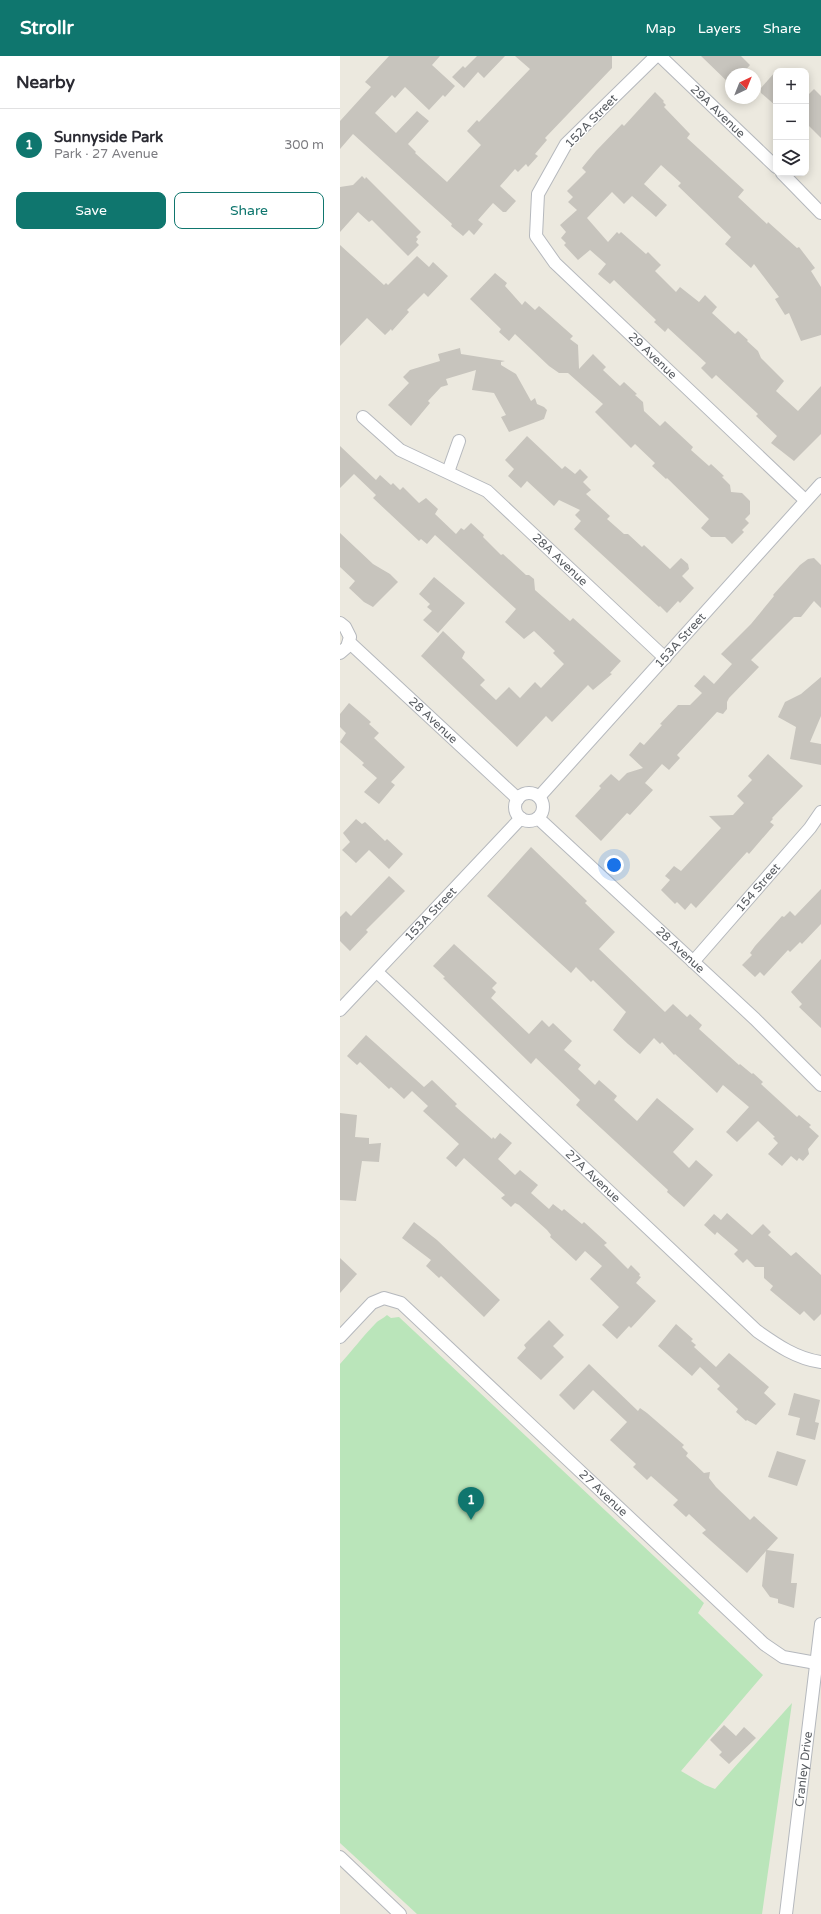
<!DOCTYPE html>
<html lang="en">
<head>
<meta charset="utf-8">
<style>
  body { margin:0; font-family:"Varela Round",sans-serif; background:#f2f2f3; color:#2b2b33 }
  .controls { position:absolute; right:12px; top:12px; display:grid; overflow:hidden; border-radius:8px; box-shadow:0 2px 10px #0003 }
  .controls button { width:36px; height:36px; display:grid; place-items:center; padding:0; border:0; border-bottom:1px solid #e1e1e2; background:#fff; color:#2b2b33; font:20px sans-serif }
  .compass { position:absolute; left:385px; top:12px; width:36px; height:36px; border-radius:50%; background:#fff; box-shadow:0 2px 10px #0003; rotate:43deg }
  .you { position:absolute; left:274px; top:809px; width:14px; height:14px; margin:-10px; border:3px solid #fff; border-radius:50%; background:#1a73e8; box-shadow:0 0 0 6px #1a73e833 }
  .badge { display:grid; place-items:center; width:26px; height:26px; border-radius:50%; background:#0f766e; color:#fff; font-size:13px; font-weight:700 }
  .pin { position:absolute; translate:-50% -33px; filter:drop-shadow(0 1px 2px #0008) }
  .pin::after { content:''; position:absolute; top:21px; width:14px; height:12px; background:inherit; clip-path:polygon(0 0,100% 0,50% 100%) }
  .list { margin:0; padding:0; list-style:none }
  h2 { display:flex; justify-content:space-between; align-items:center; height:52px; margin:0; padding:0 16px; font-size:17px }
  h2 small { font-size:13px; font-weight:400; color:#7c7c81 }
  .list li { display:grid; grid-template-columns:26px 1fr auto; gap:12px; align-items:center; box-sizing:border-box; height:72px; padding:0 16px; border-top:1px solid #e1e1e2 }
  .list b { display:block; font-size:15px; white-space:nowrap }
  .list p { margin:0; font-size:13px; white-space:nowrap; color:#7c7c81 }
  .list em { font-size:13px; font-style:normal; color:#7c7c81 }
  .actions { display:flex; gap:8px; padding:12px 16px }
  .actions a { flex:1; padding:9px 0; border:1px solid #0f766e; border-radius:8px; text-align:center; font-size:14px; color:#0f766e }
  .actions .main { background:#0f766e; color:#fff }
  .icon { flex:none; width:22px; height:22px; fill:none; stroke:currentColor; stroke-width:2; stroke-linecap:round; stroke-linejoin:round }
  .map { position:relative; flex:none; width:481px; height:1858px; overflow:hidden }
  header { display:flex; align-items:center; gap:24px; box-sizing:border-box; height:56px; padding:0 20px; background:#0f766e; color:#fff }
  header strong { font-size:19px }
  nav { display:flex; gap:22px; margin-inline-start:auto; font-size:14px }
  main { display:flex }
  aside { flex:1; background:#fff }
  .map>svg:first-child { display:block }
  .green { fill:#bae5ba }
  .building { fill:#c7c4bd }
  .lines { fill:none; stroke-linecap:round; stroke-linejoin:round }
  .street-casing { stroke:#b5b8bd; stroke-width:14 }
  .street { stroke:#fff; stroke-width:12 }
  .labels { text-anchor:middle; stroke-width:3; stroke-linejoin:round; paint-order:stroke }
  .street-label { font-size:12px; fill:#585c61; stroke:#fff }
</style>
</head>
<body>
<header>
<strong>Strollr</strong>
<nav><a>Map</a><a>Layers</a><a>Share</a></nav>
</header>
<main>
<aside>
<h2>Nearby<small></small></h2>
<ul class="list">
<li><span class="badge">1</span><div><b>Sunnyside Park</b><p>Park · 27 Avenue</p></div><em>300 m</em></li>
</ul>
<div class="actions"><a class="main">Save</a><a>Share</a></div>
</aside>
<div class="map">
<svg width="481" height="1858" viewBox="0 0 481 1858">
  <rect width="100%" height="100%" fill="#ece9df"/>
  <!-- green -->
  <path class="green" d="M47 1259 51 1262 59 1261 364 1547 358 1557 423 1619 341 1715 365 1729 375 1733 452 1647 422 1858H77L0 1787V1308C12 1295 23 1280 35 1268 38 1264 43 1263 47 1259Z"/>
  <!-- building -->
  <g class="building">
    <polygon points="49,0 100,0 92,9 115,30 105,41 103,39 89,54 65,31 55,42 52,39 35,57 56,77 77,55 89,65 68,88 76,96 75,97 107,126 141,89 127,75 137,64 139,66 190,13 175,0 272,0 272,12 205,82 207,84 195,98 198,100 188,111 186,108 178,116 175,113 160,130 176,145 166,156 163,156 153,147 138,164 143,168 134,179 129,174 123,180 111,170 112,168 13,78 0,93 0,65 31,31 25,26"/>
    <polygon points="137,0 165,0 144,22 138,16 124,32 112,21 123,10 125,12"/>
    <polygon points="361,0 401,0 410,9 402,18 391,18 391,29"/>
    <polygon points="436,15 436,50 421,37 421,32"/>
    <polygon points="474,33 481,40 481,82 466,67 466,41"/>
    <polygon points="315,36 324,45 323,46 326,49 324,51 350,78 347,82 404,134 398,141 427,168 428,166 457,192 459,191 475,212 471,215 481,231 481,279 461,285 449,257 445,259 435,243 439,241 414,208 411,212 385,188 391,181 338,130 341,127 321,109 304,128 327,149 316,161 292,140 284,148 272,136 247,162 268,186 277,176 279,178 281,176 306,198 308,196 321,209 315,215 336,236 340,231 359,246 365,239 377,251 372,257 395,278 398,275 408,284 407,285 418,295 421,302 444,325 436,335 458,355 481,330 481,378 454,405 431,387 437,380 416,360 418,358 376,319 372,323 361,312 366,307 328,272 325,276 314,266 316,264 274,224 270,228 258,218 266,208 250,194 238,204 224,189 226,187 221,182 226,176 220,169 237,154 228,146 233,141 227,135 246,116 242,112 256,95 282,68 284,70"/>
    <polygon points="22,120 25,123 26,121 81,176 76,181 78,183 76,186 79,189 68,200 32,164 29,166 18,156 0,176 0,131 13,129"/>
    <polygon points="0,189 44,229 46,227 48,229 77,200 89,211 93,206 108,220 88,241 84,237 67,254 69,256 52,275 51,273 45,279 27,262 0,290"/>
    <polygon points="155,217 167,227 165,230 182,249 185,245 195,254 199,250 233,280 230,283 238,289 239,313 253,298 266,311 263,314 280,330 284,326 297,338 295,339 303,346 304,355 320,370 325,365 353,391 351,394 369,410 371,408 384,420 382,421 390,429 391,436 402,437 410,445 410,458 405,463 409,467 402,474 404,476 392,488 385,481 371,481 361,472 369,463 327,422 326,423 312,410 315,407 295,388 291,392 255,356 263,348 228,317 219,317 209,310 175,278 169,285 159,276 161,273 130,243"/>
    <polygon points="120,292 121,298 165,305 161,306 161,309 176,318 191,345 195,342 197,348 204,351 207,354 204,363 169,376 161,361 166,359 154,337 132,334 136,314 106,323 108,329 101,331 88,345 90,347 71,370 48,349 69,327 63,321 70,314 100,305 98,298"/>
    <polygon points="187,380 222,413 225,410 235,418 240,413 248,421 243,426 251,434 246,438 270,460 267,463 284,478 288,478 302,491 304,489 330,513 341,502 348,508 349,513 342,520 354,532 340,547 338,545 327,557 320,550 319,551 234,473 241,465 235,459 240,454 219,444 214,450 187,425 181,432 168,420 174,413 165,404"/>
    <polygon points="0,390 36,424 40,419 51,429 53,427 60,434 63,431 79,447 86,442 98,453 95,458 116,478 121,472 124,474 131,467 144,479 143,481 161,499 163,498 186,519 189,519 194,523 195,534 230,565 233,562 281,605 270,617 272,618 253,634 248,629 212,666 206,660 177,691 81,600 103,575 125,596 122,602 145,624 140,629 156,644 169,631 180,642 195,626 201,632 224,608 213,597 215,595 194,575 184,583 165,566 176,553 95,479 87,488 81,483 79,485 33,442 36,439 14,418 0,432"/>
    <polygon points="0,477 33,508 50,518 58,526 33,551 24,546 9,532 15,525 0,511"/>
    <polygon points="474,502 481,509 481,552 474,545 461,561 454,561 411,604 419,611 389,642 387,646 387,653 383,658 377,656 337,699 340,702 329,714 322,708 305,727 313,734 290,759 287,757 261,785 235,760 261,732 259,730 271,718 279,725 287,717 303,712 289,699 300,686 304,689 322,669 320,668 338,649 350,649 362,637 354,630 364,619 374,628 392,608 381,598 411,568 434,540 433,539 460,509 468,503"/>
    <polygon points="94,521 125,547 98,577 83,564 92,555 87,551 90,548 79,538"/>
    <polygon points="481,621 481,660 470,686 481,688 481,709 450,703 456,671 438,661 445,646 461,638"/>
    <polygon points="9,647 31,666 29,668 39,677 34,682 65,711 51,726 55,729 39,748 24,736 37,722 22,709 24,707 0,686 6,677 0,671 0,658"/>
    <polygon points="428,698 463,730 432,762 433,763 430,766 434,769 409,798 407,796 356,852 351,847 345,854 337,846 335,848 321,834 330,824 325,820 334,810 341,815 381,772 369,760 393,759 404,747 397,740 412,724 408,720"/>
    <polygon points="16,763 22,768 25,766 45,785 47,783 63,798 49,813 29,794 16,807 2,794 10,786 3,777"/>
    <polygon points="191,791 247,845 245,847 275,876 259,893 325,956 333,948 347,961 350,958 362,969 359,973 399,1009 400,1008 412,1018 413,1017 423,1026 421,1028 457,1061 459,1059 471,1069 469,1071 479,1080 468,1093 469,1098 463,1105 459,1102 457,1105 451,1100 442,1110 428,1098 438,1087 433,1082 435,1081 418,1065 397,1086 386,1076 409,1051 383,1029 377,1037 335,998 334,999 322,986 320,988 314,982 300,998 288,988 273,974 286,956 253,924 251,926 236,911 231,917 147,840"/>
    <polygon points="49,820 65,835 26,874 28,876 10,895 0,885 0,861 6,855 11,860"/>
    <polygon points="481,833 481,868 462,888 460,886 450,896 448,894 424,920 420,916 415,921 402,909 412,899 410,897 415,890 442,860 444,861 450,855 455,860"/>
    <polygon points="114,888 157,927 152,932 156,936 151,942 189,978 202,964 209,971 213,967 232,985 224,994 241,1009 238,1013 255,1029 259,1024 277,1040 274,1044 297,1065 317,1042 354,1073 333,1096 349,1112 356,1104 373,1119 344,1151 327,1136 328,1134 236,1049 240,1044 216,1021 196,1002 191,1008 103,922 105,921 93,910"/>
    <polygon points="481,903 481,972 459,951 462,948 451,936"/>
    <polygon points="26,979 84,1031 92,1024 117,1048 115,1050 152,1083 153,1081 155,1083 160,1077 172,1087 158,1103 175,1119 180,1114 198,1129 191,1137 209,1153 213,1148 222,1155 224,1153 242,1168 244,1166 267,1187 264,1189 288,1213 291,1209 300,1218 299,1220 301,1221 296,1227 316,1245 291,1272 289,1270 277,1283 262,1269 279,1251 250,1223 262,1210 245,1195 236,1205 210,1181 211,1179 207,1174 179,1149 175,1147 171,1151 161,1142 165,1139 124,1102 116,1111 106,1102 119,1088 83,1055 88,1050 72,1035 64,1043 51,1031 49,1033 20,1006 17,1009 7,1000"/>
    <polygon points="0,1057 17,1059 15,1081 29,1082 29,1088 41,1087 39,1106 22,1105 16,1145 0,1144"/>
    <polygon points="387,1157 412,1179 423,1168 431,1176 428,1179 451,1200 456,1196 481,1219 481,1258 474,1265 464,1255 460,1259 430,1234 433,1230 424,1222 424,1211 415,1211 407,1203 403,1207 394,1198 398,1194 377,1176 375,1179 364,1169 374,1158 381,1164"/>
    <polygon points="74,1166 97,1184 160,1244 144,1261 101,1220 99,1222 86,1210 91,1204 62,1182"/>
    <polygon points="0,1202 17,1218 0,1237"/>
    <polygon points="209,1264 224,1279 213,1290 224,1301 201,1324 177,1302 186,1292 184,1289"/>
    <polygon points="336,1268 353,1283 351,1285 356,1289 354,1291 376,1311 389,1297 429,1331 424,1337 436,1348 416,1369 407,1364 406,1365 396,1356 398,1353 377,1333 380,1330 360,1311 352,1320 318,1290"/>
    <polygon points="249,1308 298,1355 300,1352 307,1357 344,1389 342,1391 348,1397 346,1400 364,1417 370,1416 369,1422 376,1431 410,1464 414,1460 438,1482 427,1494 454,1498 451,1527 457,1527 454,1552 438,1547 438,1543 430,1541 422,1530 426,1495 407,1517 362,1477 366,1474 349,1458 346,1461 333,1449 338,1444 311,1420 307,1424 293,1411 296,1408 270,1384 287,1366 253,1334 234,1354 219,1339"/>
    <polygon points="454,1337 480,1344 475,1366 479,1367 475,1384 456,1379 460,1362 448,1359"/>
    <polygon points="437,1395 466,1404 457,1430 428,1421"/>
    <polygon points="384,1669 396,1680 404,1671 416,1682 389,1708 379,1699 382,1696 370,1684"/>
  </g>
  <g class="lines">
    <defs>
      <g id="street">
        <path id="s1" d="M316 0 226 88 198 138 196 180 215 207 465 444"/>
        <path id="s2" d="M320 0 436 111"/>
        <polyline points="442,117 481,157"/>
        <path id="s3" d="M23 361 60 394 147 435 325 602"/>
        <polyline points="108,416 119,385"/>
        <polyline points="0,567 5,571 10,581 7,591 0,597"/>
        <path id="s4" d="M9 586 178 743"/>
        <circle cx="189" cy="751" r="14"/>
        <path id="s5" d="M199 741 481 428"/>
        <path id="s6" d="M198 762 415 963 481 1029"/>
        <path id="s7" d="M353 906 470 772 481 756"/>
        <path id="s8" d="M37 916 417 1275C437 1289 457 1303 481 1306"/>
        <path id="s9" d="M0 954 181 762"/>
        <path id="s10" d="M0 1281 32 1247 44 1242 61 1247 424 1588 443 1601 476 1607"/>
        <polyline points="0,1801 60,1858"/>
        <path id="s11" d="M446 1858 481 1568"/>
      </g>
    </defs>
    <!-- street casing -->
    <use href="#street" class="street-casing"/>
    <!-- street -->
    <use href="#street" class="street"/>
  </g>
  <g class="labels">
    <!-- street labels -->
    <g class="street-label">
      <text dy="4" stroke="none"><textPath href="#s2" startOffset="80">29A Avenue</textPath></text>
      <text transform="translate(251 65) rotate(-46)" y="4">152A Street</text>
      <text dy="4" stroke="none"><textPath href="#s1" startOffset="393">29 Avenue</textPath></text>
      <text dy="4" stroke="none"><textPath href="#s3" startOffset="246">28A Avenue</textPath></text>
      <text dy="4" stroke="none"><textPath href="#s5" startOffset="211">153A Street</textPath></text>
      <text dy="4" stroke="none"><textPath href="#s4" startOffset="115">28 Avenue</textPath></text>
      <text dy="4" stroke="none"><textPath href="#s7" startOffset="99">154 Street</textPath></text>
      <text dy="4" stroke="none"><textPath href="#s9" startOffset="132">153A Street</textPath></text>
      <text dy="4" stroke="none"><textPath href="#s6" startOffset="194">28 Avenue</textPath></text>
      <text dy="4" stroke="none"><textPath href="#s8" startOffset="297">27A Avenue</textPath></text>
      <text dy="4" stroke="none"><textPath href="#s10" startOffset="355">27 Avenue</textPath></text>
      <text dy="4" stroke="none"><textPath href="#s11" startOffset="146">Cranley Drive</textPath></text>
    </g>
  </g>
</svg>
<div class="controls">
<button>+</button>
<button>−</button>
<button><svg class="icon" aria-label="layers" viewBox="0 0 24 24"><path d="M12 4l9 5-9 5-9-5zM3 14l9 5 9-5"/></svg></button>
</div>
<svg class="compass" viewBox="-18 -18 36 36"><path d="M0-13l5 13h-10z" fill="#e53935"/><path d="M0 13l5-13h-10z" fill="#7c7c81"/></svg>
<div class="you"></div>
<div class="pin badge" style="left:131px;top:1464px">1</div>
</div>
</main>
</body>
</html>
